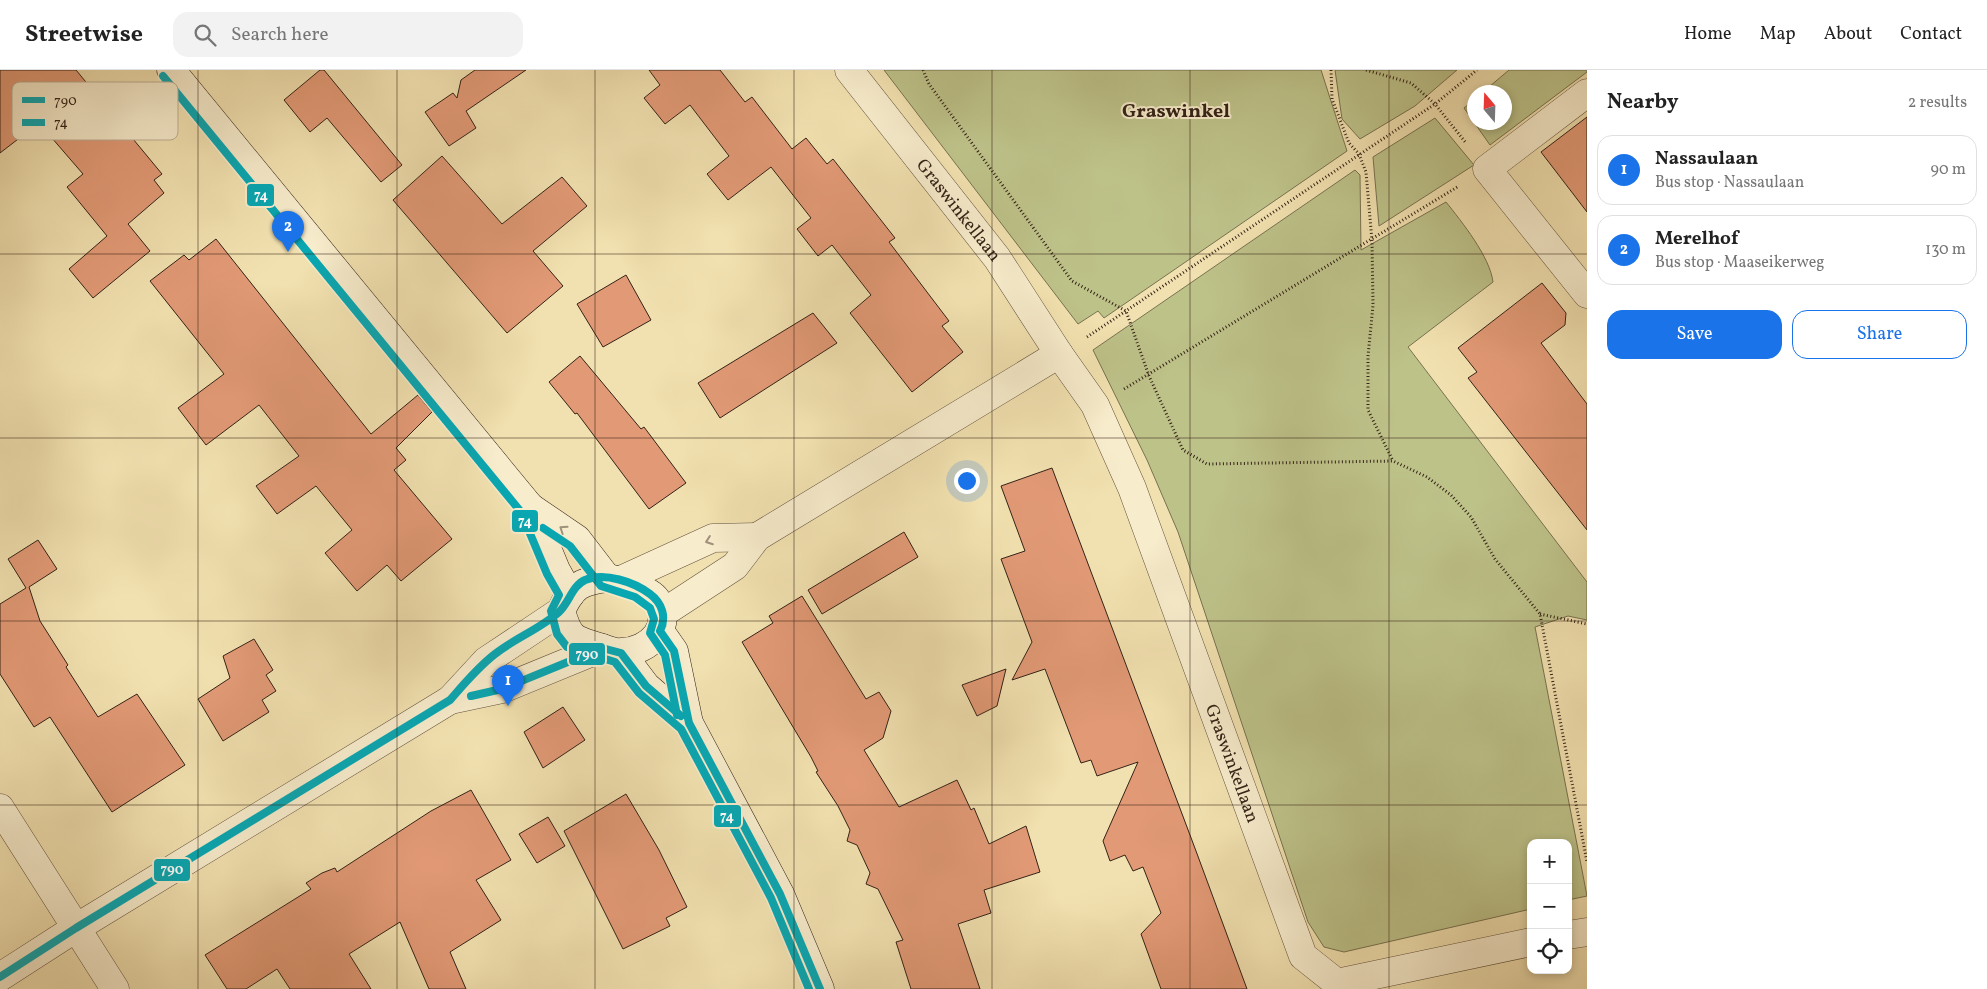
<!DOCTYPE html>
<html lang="en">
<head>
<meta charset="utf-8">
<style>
  body { margin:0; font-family:Vollkorn,serif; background:#f2f2f2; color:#222 }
  .controls { position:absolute; right:15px; bottom:15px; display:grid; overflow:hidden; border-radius:10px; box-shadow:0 2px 8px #0003 }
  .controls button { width:45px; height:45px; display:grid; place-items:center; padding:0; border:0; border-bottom:1px solid #e0e0e0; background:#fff; color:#222; font:25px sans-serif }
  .compass { position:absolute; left:1467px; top:15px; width:45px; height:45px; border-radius:50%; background:#fff; box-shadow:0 2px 8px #0003; rotate:341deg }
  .you { position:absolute; left:966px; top:410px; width:18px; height:18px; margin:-12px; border:4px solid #fff; border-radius:50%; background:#1a73e8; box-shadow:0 0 0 8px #1a73e833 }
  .badge { display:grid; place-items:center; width:32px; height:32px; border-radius:50%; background:#1a73e8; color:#fff; font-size:16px; font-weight:700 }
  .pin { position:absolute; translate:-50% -41px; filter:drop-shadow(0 1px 2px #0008) }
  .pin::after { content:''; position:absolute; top:26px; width:18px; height:15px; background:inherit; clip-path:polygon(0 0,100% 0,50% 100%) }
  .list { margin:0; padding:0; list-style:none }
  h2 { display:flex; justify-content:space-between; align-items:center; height:65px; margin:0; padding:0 20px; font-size:21px }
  h2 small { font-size:16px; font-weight:400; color:#767676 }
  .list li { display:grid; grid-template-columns:32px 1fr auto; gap:15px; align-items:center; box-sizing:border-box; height:70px; margin:0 10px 10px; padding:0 10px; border:1px solid #e0e0e0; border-radius:15px }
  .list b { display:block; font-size:19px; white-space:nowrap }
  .list p { margin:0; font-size:16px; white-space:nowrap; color:#767676 }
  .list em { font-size:16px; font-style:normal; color:#767676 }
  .actions { display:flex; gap:10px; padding:15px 20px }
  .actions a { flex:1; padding:11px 0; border:1px solid #1a73e8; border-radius:15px; text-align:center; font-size:18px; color:#1a73e8 }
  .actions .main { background:#1a73e8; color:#fff }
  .icon { flex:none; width:28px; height:28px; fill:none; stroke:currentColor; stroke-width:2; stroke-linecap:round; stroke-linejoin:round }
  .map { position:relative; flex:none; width:1587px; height:919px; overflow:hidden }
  header { display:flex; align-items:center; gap:30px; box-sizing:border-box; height:70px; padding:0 25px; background:#fff; border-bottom:1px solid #e0e0e0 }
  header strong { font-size:24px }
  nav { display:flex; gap:28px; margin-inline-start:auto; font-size:18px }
  .search { width:350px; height:45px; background:#f2f2f2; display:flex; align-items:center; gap:12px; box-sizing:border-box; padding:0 18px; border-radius:15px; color:#767676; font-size:19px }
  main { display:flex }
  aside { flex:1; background:#fff }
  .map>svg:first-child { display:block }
  .green { fill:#bdc289; stroke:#787250 }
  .building { fill:#e29a76; stroke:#342217 }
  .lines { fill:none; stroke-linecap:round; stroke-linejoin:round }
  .street-casing { stroke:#64523d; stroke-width:29 }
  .secondary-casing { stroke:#342217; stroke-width:29 }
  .path { stroke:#342217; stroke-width:3; stroke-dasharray:1 2.5; stroke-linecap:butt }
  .street { stroke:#f7eccc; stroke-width:28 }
  .secondary { stroke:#f7eccc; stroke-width:28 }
  .bus-1-casing { stroke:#f7eccc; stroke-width:11 }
  .bus-2-casing { stroke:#f7eccc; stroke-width:11 }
  .bus-1 { stroke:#08a7b2; stroke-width:8 }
  .bus-2 { stroke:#08a7b2; stroke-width:8 }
  .oneway { stroke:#9f917b }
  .grid { fill:none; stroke:#342217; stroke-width:1; stroke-opacity:0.55 }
  .labels { text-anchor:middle; stroke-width:4; stroke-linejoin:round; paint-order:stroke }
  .street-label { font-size:18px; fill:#342217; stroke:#f7eccc }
  .quarter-label { font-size:20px; font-weight:bold; fill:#342217; stroke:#f7eccc }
  .key { fill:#f7eccc; stroke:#bcaf96; stroke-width:1 }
  .key-label { font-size:14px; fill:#342217 }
  .line-badge { stroke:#f7eccc; stroke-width:2 }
  .badge-label { font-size:14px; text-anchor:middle; font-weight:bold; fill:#fff }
</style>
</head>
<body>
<header>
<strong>Streetwise</strong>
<div class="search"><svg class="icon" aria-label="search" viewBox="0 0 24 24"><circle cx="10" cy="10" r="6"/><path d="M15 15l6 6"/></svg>Search here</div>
<nav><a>Home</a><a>Map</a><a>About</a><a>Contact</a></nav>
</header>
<main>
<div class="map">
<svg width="1587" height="919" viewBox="0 0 1587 919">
  <rect width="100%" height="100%" fill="#f2e1b0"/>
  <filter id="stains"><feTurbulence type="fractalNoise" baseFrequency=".004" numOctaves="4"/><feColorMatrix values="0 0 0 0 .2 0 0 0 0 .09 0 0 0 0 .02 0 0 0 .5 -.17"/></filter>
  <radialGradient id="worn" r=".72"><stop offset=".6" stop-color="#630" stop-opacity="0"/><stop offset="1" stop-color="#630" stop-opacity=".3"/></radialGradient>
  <!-- green -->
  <g class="green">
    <polygon points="884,0 1321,0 1347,81 1104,248 1098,241 1078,254"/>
    <polygon points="1335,0 1457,0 1415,36 1360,69 1342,49"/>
    <polygon points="1509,0 1587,0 1587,2 1490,75 1464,38 1474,30 1474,52 1504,52 1504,22 1483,22"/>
    <polygon points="1435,48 1474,95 1379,156 1373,87"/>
    <path d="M1355 100 1360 105 1361 180 1446 132C1462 152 1490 187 1493 212L1408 277 1587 512V550L1568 546 1535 557 1587 826 1568 830V773H1531V839L1344 882 1324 877 1308 852 1178 462 1147 390 1093 280Z"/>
  </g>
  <!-- building -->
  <g class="building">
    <polygon points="0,0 76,0 162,104 154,110 164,123 128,154 150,181 93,228 69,199 107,166 67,117 83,104 39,53 0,83"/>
    <polygon points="320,0 324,0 402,95 381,112 327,48 310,62 284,30"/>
    <polygon points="475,0 526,0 466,41 476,58 449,76 425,42 453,23 457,28 461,10"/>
    <polygon points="649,0 720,0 745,32 752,27 792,79 806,68 827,94 833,89 895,168 889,172 949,251 942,256 963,282 912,322 850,243 871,225 832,175 818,186 797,159 811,148 771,97 728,130 707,104 729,86 690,35 665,54 644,28 660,15"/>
    <polygon points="1587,47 1587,142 1541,82"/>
    <polygon points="442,86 502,154 562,107 587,136 533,181 563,216 507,263 393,130"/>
    <polygon points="216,169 371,364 418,325 432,342 396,378 406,390 394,400 452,469 401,511 387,495 357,521 325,483 352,460 316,416 277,444 256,416 299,386 259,335 206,375 178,338 224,304 150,211 184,185 189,190"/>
    <polygon points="626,205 651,250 603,277 577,234"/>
    <polygon points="1542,213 1566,243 1565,255 1541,273 1587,334 1587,460 1468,308 1477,302 1458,278"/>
    <polygon points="813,243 837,273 720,348 698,313"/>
    <polygon points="580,286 641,359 644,357 686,413 649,439 577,343 575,344 549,312"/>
    <polygon points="1052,398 1196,781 1247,919 1161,919 1141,864 1161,843 1143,797 1133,801 1125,785 1110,791 1103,771 1138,692 1097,706 1091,690 1081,693 1045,599 1012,610 1032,572 1001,489 1025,481 1001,416"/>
    <polygon points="904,462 918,487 822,544 808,520"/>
    <polygon points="38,470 57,499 29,517 40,551 68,595 66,597 98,647 137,624 185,695 112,742 50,647 34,657 0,604 0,534 26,518 8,489"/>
    <polygon points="802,526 866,629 879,622 891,641 883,668 864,680 899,737 957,710 971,740 974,738 989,774 1026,756 1040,802 984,820 991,843 958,854 980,919 911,919 896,872 903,870 878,819 866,814 870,803 857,775 847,771 850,760 838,736 816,702 818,701 811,687 742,572 773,553 769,546"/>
    <polygon points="254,569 273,600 266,605 276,621 262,630 269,642 223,671 198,629 230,608 223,586"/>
    <polygon points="1006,599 997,636 977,646 962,615"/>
    <polygon points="563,637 585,670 543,698 524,662"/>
    <polygon points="471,720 511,790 476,810 501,850 450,882 466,919 429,919 400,852 349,884 371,919 290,919 277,899 246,919 227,919 205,885 311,819 306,813 322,803 335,798 337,802 431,741"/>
    <polygon points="626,724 659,780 687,837 666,848 670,856 623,879 564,761"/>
    <polygon points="548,747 565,776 537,793 519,764"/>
  </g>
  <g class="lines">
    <defs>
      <g id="street">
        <path id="s1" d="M849 0 997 188 1059 284 1095 335 1132 418 1303 886 1337 913 1531 872"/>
        <polyline points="1587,23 1487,99 1587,224"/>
        <polyline points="621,510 713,468 757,467"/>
        <polyline points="663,543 735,496 757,467 1059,284"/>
        <polyline points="450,630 502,619 602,578"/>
        <polyline points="0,738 115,919"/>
        <polyline points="1568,865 1587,862"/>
        <polyline points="0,907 76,858 450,630 486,591 561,541"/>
      </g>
      <g id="secondary">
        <polyline points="171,0 530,437 577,469 607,508"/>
        <polyline points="530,437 556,500 570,525"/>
        <path d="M607 508C619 510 649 519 656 529 675 555 650 582 621 582 615 583 606 579 599 577 572 569 569 568 561 541 572 516 581 511 607 508Z"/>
        <polyline points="660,561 674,581 689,653 780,824 820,919"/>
        <polyline points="621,583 646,616 689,653"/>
      </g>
    </defs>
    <!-- street casing -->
    <use href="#street" class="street-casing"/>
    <!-- secondary casing -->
    <use href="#secondary" class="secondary-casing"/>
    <!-- path -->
    <g class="path">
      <polyline points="923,0 929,14 1072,211 1126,241 1149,306 1183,380 1207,394 1393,391 1427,407 1451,425 1471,447 1495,489 1540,544 1587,792"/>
      <polyline points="1331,0 1332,29 1349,73 1359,84 1366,102 1372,171 1373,235 1368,286 1368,340 1393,391"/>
      <polyline points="1366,0 1411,13 1435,34 1466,73"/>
      <polyline points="1087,267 1435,34 1477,0"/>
      <polyline points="1124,319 1459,116"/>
      <polyline points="1540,544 1587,554"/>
    </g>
    <!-- street -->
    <use href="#street" class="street"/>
    <!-- secondary -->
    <use href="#secondary" class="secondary"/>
    <defs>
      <g id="bus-1">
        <polyline points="471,626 502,619 602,578 621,583 646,616 681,646"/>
        <path d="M0 907 76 858 450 630C464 614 478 597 495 584 515 568 540 559 559 542 569 533 572 516 585 510 605 502 634 512 650 524 662 533 667 547 660 561L674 581 689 653 780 824 820 919"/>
      </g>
      <g id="bus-2">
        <polyline points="163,6 521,442 547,504 559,525 551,541 557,564 567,577 615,592 639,623 681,659 771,828 809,919"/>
        <polyline points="543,458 570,476 601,516 635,527 650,538 654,549 650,563 665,585 677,645"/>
      </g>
    </defs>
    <!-- bus-1 casing -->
    <use href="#bus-1" class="bus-1-casing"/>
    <!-- bus-2 casing -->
    <use href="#bus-2" class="bus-2-casing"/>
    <!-- bus-1 -->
    <use href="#bus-1" class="bus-1"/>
    <!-- bus-2 -->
    <use href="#bus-2" class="bus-2"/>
  </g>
  <!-- one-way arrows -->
  <defs><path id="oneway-chevron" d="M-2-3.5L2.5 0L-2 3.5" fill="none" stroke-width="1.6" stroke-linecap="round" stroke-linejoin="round" transform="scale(1.25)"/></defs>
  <g class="oneway">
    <use href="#oneway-chevron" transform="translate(563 459) rotate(-146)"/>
    <use href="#oneway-chevron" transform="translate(709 471) rotate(160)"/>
  </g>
  <!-- grid -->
  <path class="grid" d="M198 0V919M397 0V919M595 0V919M794 0V919M992 0V919M1190 0V919M1389 0V919M0 184H1587M0 368H1587M0 551H1587M0 735H1587"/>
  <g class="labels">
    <!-- street labels -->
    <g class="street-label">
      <text dy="6" stroke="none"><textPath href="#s1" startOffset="178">Graswinkellaan</textPath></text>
      <text dy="6" stroke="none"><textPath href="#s1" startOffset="800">Graswinkellaan</textPath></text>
    </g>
    <!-- quarter labels -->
    <g class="quarter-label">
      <text x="1176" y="47">Graswinkel</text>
    </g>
  </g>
  <!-- legend -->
  <rect x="12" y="12" width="166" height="58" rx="8" class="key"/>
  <rect x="22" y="27" width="23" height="6" fill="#08a7b2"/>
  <rect x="22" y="49" width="23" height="7" fill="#08a7b2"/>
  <g class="key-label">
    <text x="54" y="35">790</text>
    <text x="54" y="57">74</text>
  </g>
  <g class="line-badge">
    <rect x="246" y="113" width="29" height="24" rx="5" fill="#08a7b2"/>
    <rect x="511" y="439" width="28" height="24" rx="5" fill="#08a7b2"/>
    <rect x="568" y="572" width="38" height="24" rx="5" fill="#08a7b2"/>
    <rect x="713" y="734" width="29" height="24" rx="5" fill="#08a7b2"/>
    <rect x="153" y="788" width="38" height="24" rx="5" fill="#08a7b2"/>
  </g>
  <g class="badge-label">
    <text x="261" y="130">74</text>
    <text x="525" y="456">74</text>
    <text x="587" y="589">790</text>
    <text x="727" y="751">74</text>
    <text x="172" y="804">790</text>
  </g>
  <rect width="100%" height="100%" filter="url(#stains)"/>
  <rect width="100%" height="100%" fill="url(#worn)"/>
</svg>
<div class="controls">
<button>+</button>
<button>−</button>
<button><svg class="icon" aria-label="locate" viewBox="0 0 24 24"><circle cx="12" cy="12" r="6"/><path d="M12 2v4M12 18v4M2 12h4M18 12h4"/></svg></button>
</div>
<svg class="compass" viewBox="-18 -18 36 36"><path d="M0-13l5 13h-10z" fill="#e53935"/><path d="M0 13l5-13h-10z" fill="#767676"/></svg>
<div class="you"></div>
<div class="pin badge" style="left:508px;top:636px">1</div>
<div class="pin badge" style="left:288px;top:182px">2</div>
</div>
<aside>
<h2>Nearby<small>2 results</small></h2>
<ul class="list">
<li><span class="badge">1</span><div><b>Nassaulaan</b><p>Bus stop · Nassaulaan</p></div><em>90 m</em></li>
<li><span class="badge">2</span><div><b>Merelhof</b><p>Bus stop · Maaseikerweg</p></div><em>130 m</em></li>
</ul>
<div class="actions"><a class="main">Save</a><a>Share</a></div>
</aside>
</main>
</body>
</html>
